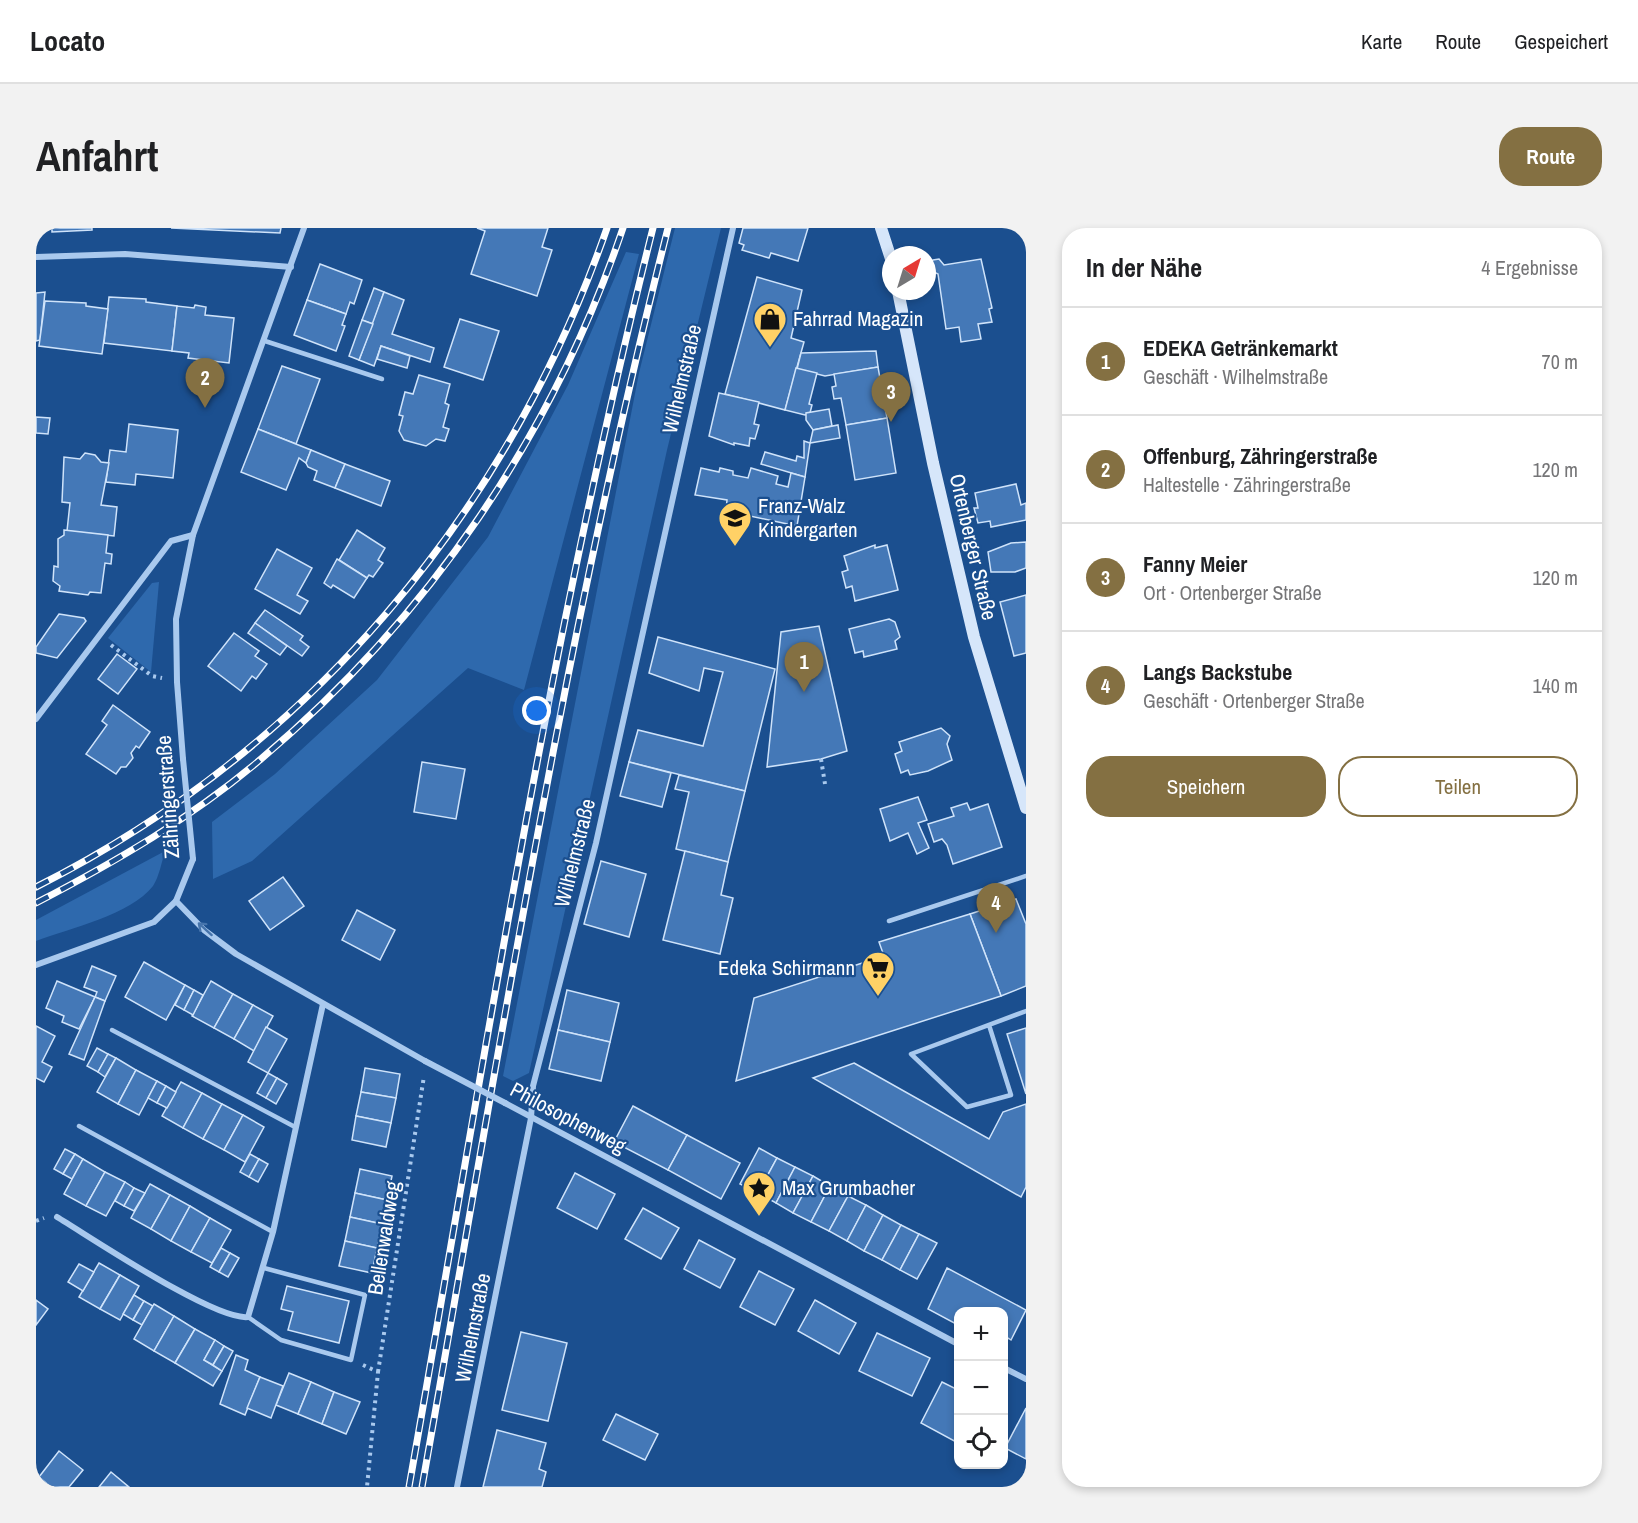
<!DOCTYPE html>
<html lang="de">
<head>
<meta charset="utf-8">
<style>
  body { margin:0; font-family:"Archivo Narrow",sans-serif; background:#f2f2f2; color:#202124 }
  .controls { position:absolute; right:18px; bottom:18px; display:grid; overflow:hidden; border-radius:12px; box-shadow:0 3px 9px #0003 }
  .controls button { width:54px; height:54px; display:grid; place-items:center; padding:0; border:0; border-bottom:2px solid #e0e0e0; background:#fff; color:#202124; font:30px sans-serif }
  .compass { position:absolute; left:846px; top:18px; width:54px; height:54px; border-radius:50%; background:#fff; box-shadow:0 3px 9px #0003; rotate:38deg }
  .you { position:absolute; left:501px; top:483px; width:21px; height:21px; margin:-15px; border:4px solid #fff; border-radius:50%; background:#1a73e8; box-shadow:0 0 0 9px #1a73e833 }
  .badge { display:grid; place-items:center; width:39px; height:39px; border-radius:50%; background:#847042; color:#fff; font-size:20px; font-weight:700 }
  .pin { position:absolute; translate:-50% -50px; filter:drop-shadow(0 2px 3px #0008) }
  .pin::after { content:''; position:absolute; top:32px; width:21px; height:18px; background:inherit; clip-path:polygon(0 0,100% 0,50% 100%) }
  .list { margin:0; padding:0; list-style:none }
  h2 { display:flex; justify-content:space-between; align-items:center; height:78px; margin:0; padding:0 24px; font-size:26px }
  h2 small { font-size:20px; font-weight:400; color:#757577 }
  .list li { display:grid; grid-template-columns:39px 1fr auto; gap:18px; align-items:center; box-sizing:border-box; height:108px; padding:0 24px; border-top:2px solid #e0e0e0 }
  .list b { display:block; font-size:22px; white-space:nowrap }
  .list p { margin:0; font-size:20px; white-space:nowrap; color:#757577 }
  .list em { font-size:20px; font-style:normal; color:#757577 }
  .actions { display:flex; gap:12px; padding:18px 24px }
  .actions a { flex:1; padding:14px 0; border:2px solid #847042; border-radius:24px; text-align:center; font-size:21px; color:#847042 }
  .actions .main { background:#847042; color:#fff }
  .icon { flex:none; width:33px; height:33px; fill:none; stroke:currentColor; stroke-width:2; stroke-linecap:round; stroke-linejoin:round }
  .map { position:relative; flex:none; width:990px; height:1259px; overflow:hidden; border-radius:24px }
  header { display:flex; align-items:center; gap:36px; box-sizing:border-box; height:84px; padding:0 30px; background:#fff; border-bottom:2px solid #e0e0e0 }
  header strong { font-size:28px }
  nav { display:flex; gap:33px; margin-inline-start:auto; font-size:21px }
  .intro { display:flex; align-items:center; justify-content:space-between; box-sizing:border-box; height:144px; padding:0 36px }
  h1 { margin:0; font-size:42px }
  .button { padding:15px 27px; border-radius:24px; background:#847042; color:#fff; font-size:21px; font-weight:700 }
  main { display:flex; gap:36px; padding:0 36px }
  aside { flex:1; background:#fff; border-radius:24px; box-shadow:0 3px 9px #0003 }
  .map>svg:first-child { display:block }
  .green { fill:#2e69ad }
  .building { fill:#4478b7; stroke:#cfe3fa; stroke-width:1.5 }
  .lines { fill:none; stroke-linecap:round; stroke-linejoin:round }
  .path { stroke:#a9c9ee; stroke-width:4; stroke-dasharray:3 4.5; stroke-linecap:butt }
  .lane { stroke:#a9c9ee; stroke-width:4.5 }
  .street { stroke:#a9c9ee; stroke-width:6 }
  .secondary { stroke:#d6e6fa; stroke-width:12 }
  .rail-casing { stroke:#fff; stroke-width:7 }
  .rail { stroke:#1b4f8f; stroke-width:4.5; stroke-dasharray:14; stroke-linecap:butt }
  .street-bridge { stroke:#a9c9ee; stroke-width:6 }
  .oneway { stroke:#4674ac }
  .labels { text-anchor:middle; stroke-width:4.5; stroke-linejoin:round; paint-order:stroke }
  .poi-label { font-size:21px; fill:#fff; stroke:#1b4f8f; text-anchor:start }
  .street-label { font-size:21px; fill:#fff; stroke:#1b4f8f }
</style>
</head>
<body>
<header>
<strong>Locato</strong>
<nav><a>Karte</a><a>Route</a><a>Gespeichert</a></nav>
</header>
<div class="intro"><h1>Anfahrt</h1><a class="button">Route</a></div>
<main>
<div class="map">
<svg width="990" height="1259" viewBox="0 0 990 1259">
  <rect width="100%" height="100%" fill="#1b4f8f"/>
  <!-- green -->
  <g class="green">
    <polygon points="639,0 685,0 631,222 493,845 477,853 467,848 603,145"/>
    <polygon points="590,24 603,26 488,462 432,440 216,633 177,651 176,594 239,546 341,452 452,309 532,157"/>
    <polygon points="123,354 115,444 72,410 116,355"/>
    <path d="M129 623C126 633 123 649 117 658 94 687 35 700 0 713V692Z"/>
  </g>
  <!-- building -->
  <g class="building">
    <polygon points="16,0 56,0 56,2 16,4"/>
    <polygon points="135,0 245,0 244,5"/>
    <polygon points="441,0 512,0 506,19 516,22 501,68 435,46 449,3"/>
    <polygon points="707,0 772,0 762,33 735,25 733,30 706,22 708,17 703,15"/>
    <polygon points="903,31 908,37 945,31 956,80 953,81 956,94 942,96 945,111 925,114 923,99 910,101 902,46 894,42 893,37 897,32"/>
    <polygon points="284,36 326,52 318,76 314,74 310,86 271,72"/>
    <polygon points="721,49 766,62 755,110 768,114 749,182 689,166"/>
    <polygon points="338,60 348,64 337,96 326,92"/>
    <polygon points="9,64 4,112 0,113 0,65"/>
    <polygon points="348,64 368,72 356,106 398,120 394,134 345,118 338,138 323,132"/>
    <polygon points="73,69 110,71 110,74 141,78 136,123 68,115"/>
    <polygon points="271,72 310,86 306,97 309,98 300,123 258,107"/>
    <polygon points="9,73 50,75 50,78 72,81 66,126 3,118"/>
    <polygon points="159,77 170,79 169,87 198,90 193,135 152,130 153,125 136,123 141,78 158,80"/>
    <polygon points="424,91 463,103 447,152 408,139"/>
    <polygon points="326,92 337,96 323,132 313,128"/>
    <polygon points="345,118 374,128 371,140 341,131"/>
    <polygon points="840,123 842,139 789,148 761,141 765,125"/>
    <polygon points="246,138 284,151 260,216 222,201"/>
    <polygon points="842,139 851,190 810,197 805,170 798,171 796,159 800,158 798,146"/>
    <polygon points="760,140 781,145 773,176 776,177 774,185 769,187 749,182"/>
    <polygon points="383,147 414,156 409,175 413,177 407,199 413,201 409,213 400,211 390,218 368,212 363,203 367,188 363,187 369,164 377,166"/>
    <polygon points="683,165 723,174 718,196 723,197 719,211 714,210 713,218 698,215 698,217 673,208"/>
    <polygon points="793,181 796,198 777,202 770,192 770,185"/>
    <polygon points="0,189 14,190 12,206 0,205"/>
    <polygon points="851,190 860,245 819,252 810,197"/>
    <polygon points="93,196 142,202 137,250 100,246 99,257 70,254 74,222 90,224"/>
    <polygon points="802,197 804,210 774,215 777,202"/>
    <polygon points="222,201 275,222 270,235 263,230 250,262 205,244"/>
    <polygon points="768,213 774,215 769,249 725,236 729,224 760,233 761,228 768,230"/>
    <polygon points="275,222 309,236 299,260 278,252 281,243 272,239 270,235"/>
    <polygon points="49,225 59,227 65,234 73,235 65,277 81,279 78,308 31,303 34,275 26,274 28,229 44,231"/>
    <polygon points="309,236 354,253 345,278 299,260"/>
    <polygon points="665,240 683,244 684,240 697,243 697,247 712,250 715,240 742,248 740,256 752,259 755,245 769,249 761,298 690,283 691,272 659,267"/>
    <polygon points="980,256 985,277 990,275 990,292 955,299 954,293 942,295 938,280 942,280 939,265"/>
    <polygon points="28,302 72,307 70,325 76,326 75,336 69,335 65,365 54,364 52,367 23,363 24,358 17,353 18,338 22,339 22,311 28,307"/>
    <polygon points="321,302 349,320 342,332 347,335 337,349 333,347 331,350 303,332"/>
    <polygon points="990,314 990,340 979,344 955,344 952,324 975,315"/>
    <polygon points="839,317 839,320 851,317 862,362 819,373 816,358 810,360 806,344 812,342 808,328"/>
    <polygon points="241,321 276,340 261,367 272,373 264,386 219,361"/>
    <polygon points="301,331 331,350 318,370 297,357 295,360 288,355"/>
    <polygon points="990,367 990,425 978,428 964,374"/>
    <polygon points="229,382 267,408 264,412 273,419 266,428 219,395"/>
    <polygon points="23,386 48,390 50,393 21,430 0,425 0,419"/>
    <polygon points="853,391 859,394 864,409 859,413 861,421 828,429 827,423 819,425 813,401"/>
    <polygon points="219,395 251,418 244,427 212,405"/>
    <polygon points="783,398 811,523 785,531 731,539 745,404"/>
    <polygon points="198,405 223,423 219,428 231,436 220,451 216,448 205,463 172,438"/>
    <polygon points="622,409 739,441 709,563 593,534 602,502 667,518 687,444 668,440 663,463 613,445"/>
    <polygon points="81,426 101,441 82,466 62,451"/>
    <polygon points="77,477 114,504 103,520 100,518 95,525 97,530 90,539 85,539 80,546 50,526 71,497 66,493"/>
    <polygon points="905,500 914,508 911,516 916,532 892,543 874,547 872,542 865,545 859,526 866,523 863,514"/>
    <polygon points="386,534 429,541 420,591 378,584"/>
    <polygon points="593,534 635,545 626,579 584,568"/>
    <polygon points="643,547 709,563 692,634 640,621 653,564 639,561"/>
    <polygon points="882,569 891,592 882,595 893,620 881,626 872,605 854,613 844,581"/>
    <polygon points="931,575 934,582 952,576 966,619 917,636 911,617 906,611 898,614 892,596 918,588 915,580"/>
    <polygon points="649,623 692,634 685,667 697,670 684,726 627,712"/>
    <polygon points="565,633 610,646 593,709 548,696"/>
    <polygon points="247,649 268,678 234,702 213,673"/>
    <polygon points="980,671 990,696 990,758 965,768 934,686"/>
    <polygon points="321,682 359,702 344,732 306,712"/>
    <polygon points="934,686 965,768 700,853 718,770 848,728 843,714"/>
    <polygon points="108,734 149,757 130,792 89,769"/>
    <polygon points="56,738 80,748 69,773 59,769 61,764 48,759"/>
    <polygon points="21,753 59,769 43,801 26,794 28,788 10,780"/>
    <polygon points="175,753 197,766 178,800 156,788"/>
    <polygon points="149,757 158,762 148,782 139,777"/>
    <polygon points="158,762 167,767 157,787 148,782"/>
    <polygon points="531,762 583,775 574,814 522,802"/>
    <polygon points="197,766 217,777 198,811 178,800"/>
    <polygon points="59,769 69,773 48,832 33,826"/>
    <polygon points="217,777 237,788 218,823 198,811"/>
    <polygon points="0,798 19,808 6,834 16,839 8,854 0,850"/>
    <polygon points="230,799 251,811 232,845 212,834"/>
    <polygon points="990,800 990,866 971,806"/>
    <polygon points="522,802 574,814 565,853 513,841"/>
    <polygon points="61,820 72,826 62,844 51,838"/>
    <polygon points="72,826 80,830 69,849 62,844"/>
    <polygon points="80,830 100,842 82,876 61,864"/>
    <polygon points="818,835 953,911 967,884 990,876 990,959 985,969 777,850"/>
    <polygon points="329,840 364,846 360,870 325,864"/>
    <polygon points="100,842 121,853 103,887 82,876"/>
    <polygon points="232,845 241,850 230,870 221,865"/>
    <polygon points="241,850 251,856 240,876 230,870"/>
    <polygon points="121,853 130,858 121,875 112,870"/>
    <polygon points="145,854 166,865 147,900 126,888"/>
    <polygon points="130,858 140,864 131,880 121,875"/>
    <polygon points="325,864 360,870 355,895 320,888"/>
    <polygon points="166,865 186,876 167,911 147,900"/>
    <polygon points="186,876 207,887 188,922 167,911"/>
    <polygon points="597,878 651,907 632,942 578,914"/>
    <polygon points="207,887 228,899 209,934 188,922"/>
    <polygon points="320,888 355,895 350,919 316,912"/>
    <polygon points="651,907 704,935 685,971 632,942"/>
    <polygon points="723,920 741,930 722,965 704,956"/>
    <polygon points="29,921 39,926 27,946 18,941"/>
    <polygon points="39,926 47,931 36,951 27,946"/>
    <polygon points="214,926 223,931 213,949 204,944"/>
    <polygon points="741,930 759,939 740,975 722,965"/>
    <polygon points="47,931 69,944 50,978 28,966"/>
    <polygon points="223,931 232,936 222,954 213,949"/>
    <polygon points="759,939 777,948 757,985 740,975"/>
    <polygon points="324,941 356,948 351,972 319,965"/>
    <polygon points="69,944 89,954 70,988 50,978"/>
    <polygon points="539,945 579,966 561,1001 521,980"/>
    <polygon points="777,948 794,958 775,994 757,985"/>
    <polygon points="89,954 98,960 88,978 79,973"/>
    <polygon points="114,956 134,967 115,1001 95,990"/>
    <polygon points="794,958 812,968 793,1003 775,994"/>
    <polygon points="98,960 109,965 98,983 88,978"/>
    <polygon points="319,965 351,972 346,996 314,989"/>
    <polygon points="134,967 154,978 135,1013 115,1001"/>
    <polygon points="812,968 830,977 811,1013 793,1003"/>
    <polygon points="830,977 847,987 828,1023 811,1013"/>
    <polygon points="154,978 174,990 155,1024 135,1013"/>
    <polygon points="607,980 643,1000 625,1031 589,1011"/>
    <polygon points="847,987 865,997 846,1032 828,1023"/>
    <polygon points="314,989 346,996 341,1020 309,1013"/>
    <polygon points="174,990 195,1002 176,1035 155,1024"/>
    <polygon points="865,997 883,1006 864,1042 846,1032"/>
    <polygon points="883,1006 901,1015 881,1051 864,1042"/>
    <polygon points="663,1012 699,1031 684,1060 648,1041"/>
    <polygon points="309,1013 341,1020 336,1045 303,1038"/>
    <polygon points="185,1020 194,1025 183,1044 174,1039"/>
    <polygon points="194,1025 203,1030 192,1049 183,1044"/>
    <polygon points="63,1035 84,1047 64,1081 43,1069"/>
    <polygon points="43,1036 58,1044 47,1063 32,1054"/>
    <polygon points="911,1040 990,1082 975,1112 972,1110 968,1119 968,1084 922,1084 922,1097 892,1081"/>
    <polygon points="723,1043 758,1061 739,1097 704,1079"/>
    <polygon points="84,1047 103,1058 84,1092 64,1081"/>
    <polygon points="251,1058 313,1073 303,1115 252,1102 257,1084 245,1081"/>
    <polygon points="98,1067 108,1073 97,1092 87,1086"/>
    <polygon points="0,1072 12,1081 0,1097"/>
    <polygon points="779,1072 820,1095 803,1126 762,1103"/>
    <polygon points="108,1073 117,1078 106,1097 97,1092"/>
    <polygon points="118,1076 138,1088 118,1123 98,1111"/>
    <polygon points="138,1088 159,1101 139,1135 118,1123"/>
    <polygon points="159,1101 179,1112 168,1132 186,1143 177,1158 139,1135"/>
    <polygon points="485,1104 531,1115 512,1193 466,1182"/>
    <polygon points="841,1105 894,1130 876,1168 823,1143"/>
    <polygon points="179,1112 188,1118 177,1137 168,1132"/>
    <polygon points="188,1118 197,1123 186,1143 177,1137"/>
    <polygon points="200,1127 212,1132 209,1142 224,1149 209,1187 184,1176"/>
    <polygon points="253,1145 275,1154 262,1186 240,1177"/>
    <polygon points="224,1149 247,1158 235,1190 211,1180"/>
    <polygon points="275,1154 298,1164 286,1196 262,1186"/>
    <polygon points="906,1154 920,1161 922,1156 922,1215 885,1195"/>
    <polygon points="298,1164 324,1174 310,1206 286,1196"/>
    <polygon points="990,1180 990,1231 969,1220"/>
    <polygon points="580,1186 622,1206 609,1232 567,1212"/>
    <polygon points="461,1202 510,1215 503,1241 510,1244 506,1259 447,1259"/>
    <polygon points="23,1223 47,1242 33,1259 15,1259 3,1249"/>
    <polygon points="75,1244 93,1259 63,1259"/>
  </g>
  <g class="lines">
    <!-- path -->
    <g class="path">
      <polyline points="75,417 116,448 126,450"/>
      <polyline points="785,531 789,556"/>
      <polyline points="0,993 8,990"/>
      <polyline points="327,1137 342,1144 331,1259"/>
      <polyline points="342,1144 388,848"/>
    </g>
    <!-- lane -->
    <g class="lane">
      <polyline points="229,113 346,151"/>
      <polyline points="853,693 990,648"/>
      <polyline points="953,797 975,867 931,879 875,826 990,783"/>
      <polyline points="76,802 259,899"/>
      <polyline points="43,898 237,1004"/>
      <polyline points="212,1089 245,1112 315,1132 329,1067 228,1040"/>
    </g>
    <!-- street -->
    <g class="street">
      <polyline points="0,29 89,26 255,39"/>
      <polyline points="0,491 135,313 157,307"/>
      <polyline points="147,531 141,454 140,391 157,307 268,0"/>
      <polyline points="140,673 168,702 200,726 389,833"/>
      <polyline points="0,737 118,694 140,673 157,631"/>
      <polyline points="469,875 922,1116"/>
      <path d="M21 989C56 1010 179 1093 212 1089L237 1004 287 776"/>
      <polyline points="968,1140 990,1151"/>
      <polyline points="421,1259 495,890 497,858 560,615 697,0"/>
    </g>
    <!-- secondary -->
    <g class="secondary">
      <polyline points="845,0 855,31"/>
      <polyline points="988,0 990,1"/>
      <polyline points="862,63 897,235 938,409 990,580"/>
    </g>
    <defs>
      <g id="rail">
        <path d="M0 659C272 522 471 287 571 0"/>
        <path d="M0 675C79 634 157 589 225 531 392 390 517 207 587 0"/>
        <path d="M373 1259C447 839 513 414 617 0"/>
        <path d="M386 1259C461 838 527 414 632 0"/>
      </g>
    </defs>
    <!-- rail casing -->
    <use href="#rail" class="rail-casing"/>
    <!-- rail -->
    <use href="#rail" class="rail"/>
    <!-- street-bridge -->
    <g class="street-bridge">
      <polyline points="147,531 157,631"/>
      <polyline points="389,833 469,875"/>
    </g>
  </g>
  <!-- one-way arrows -->
  <defs><path id="oneway-shaft" d="M-6 0H5M1.5-3L5.5 0L1.5 3" fill="none" stroke-width="1.6" stroke-linecap="round" stroke-linejoin="round" transform="scale(1.5)"/></defs>
  <use class="oneway" href="#oneway-shaft" transform="translate(169 701) rotate(-138)"/>
  <!-- icons -->
  <defs>
    <symbol id="shop-pin" viewBox="-11 -11 22 30"><path d="M0 17L-7.5 6A9.5 9.5 0 1 1 7.5 6Z" fill="#ffd166" stroke="#1b4f8f"/><path d="M-5-2.5h2.3a2.7 3.5 0 0 1 5.4 0H5L5.5 6h-11ZM-1.5-2.5h3a1.5 2.3 0 0 0-3 0Z" fill="#111"/></symbol>
    <symbol id="school-pin" viewBox="-11 -11 22 30"><path d="M0 17L-7.5 6A9.5 9.5 0 1 1 7.5 6Z" fill="#ffd166" stroke="#1b4f8f"/><path d="M0-5L7-2L0 1L-7-2ZM-4 1L0 2.5L4 1V4Q0 6-4 4Z" fill="#111"/></symbol>
    <symbol id="supermarket-pin" viewBox="-11 -11 22 30"><path d="M0 17L-7.5 6A9.5 9.5 0 1 1 7.5 6Z" fill="#ffd166" stroke="#1b4f8f"/><path d="M-6-5.5h2.5l.6 2H6L4.5 2H-2.5L-4.4-4H-6ZM-1.5 3.2a1.3 1.3 0 1 0 .1 0ZM3 3.2a1.3 1.3 0 1 0 .1 0Z" fill="#111"/></symbol>
    <symbol id="sight-pin" viewBox="-11 -11 22 30"><path d="M0 17L-7.5 6A9.5 9.5 0 1 1 7.5 6Z" fill="#ffd166" stroke="#1b4f8f"/><path d="M0-6L1.8-2.2L6-1.7L2.9 1.2L3.7 5.4L0 3.3L-3.7 5.4L-2.9 1.2L-6-1.7L-1.8-2.2Z" fill="#111"/></symbol>
  </defs>
  <g fill-rule="evenodd">
    <use href="#shop-pin" x="715" y="72" width="38" height="52"/>
    <use href="#school-pin" x="680" y="271" width="38" height="52"/>
    <use href="#supermarket-pin" x="823" y="721" width="38" height="52"/>
    <use href="#sight-pin" x="704" y="941" width="38" height="52"/>
  </g>
  <g class="labels">
    <!-- poi labels -->
    <g class="poi-label">
      <text x="757" y="98">Fahrrad Magazin</text>
      <text x="722" y="285">Franz-Walz<tspan x="722" dy="24">Kindergarten</tspan></text>
      <text x="819" y="747" text-anchor="end">Edeka Schirmann</text>
      <text x="746" y="967">Max Grumbacher</text>
    </g>
    <!-- street labels -->
    <g class="street-label">
      <text transform="translate(646 151) rotate(-77)" y="7">Wilhelmstraße</text>
      <text transform="translate(937 319) rotate(77)" y="7">Ortenberger Straße</text>
      <text transform="translate(132 569) rotate(-94)" y="7">Zähringerstraße</text>
      <text transform="translate(539 625) rotate(-76)" y="7">Wilhelmstraße</text>
      <text transform="translate(532 890) rotate(28)" y="7">Philosophenweg</text>
      <text transform="translate(348 1010) rotate(-81)" y="7">Bellenwaldweg</text>
      <text transform="translate(437 1100) rotate(-79)" y="7">Wilhelmstraße</text>
    </g>
  </g>
</svg>
<div class="controls">
<button>+</button>
<button>−</button>
<button><svg class="icon" aria-label="locate" viewBox="0 0 24 24"><circle cx="12" cy="12" r="6"/><path d="M12 2v4M12 18v4M2 12h4M18 12h4"/></svg></button>
</div>
<svg class="compass" viewBox="-18 -18 36 36"><path d="M0-13l5 13h-10z" fill="#e53935"/><path d="M0 13l5-13h-10z" fill="#757577"/></svg>
<div class="you"></div>
<div class="pin badge" style="left:768px;top:464px">1</div>
<div class="pin badge" style="left:169px;top:180px">2</div>
<div class="pin badge" style="left:855px;top:194px">3</div>
<div class="pin badge" style="left:960px;top:705px">4</div>
</div>
<aside>
<h2>In der Nähe<small>4 Ergebnisse</small></h2>
<ul class="list">
<li><span class="badge">1</span><div><b>EDEKA Getränkemarkt</b><p>Geschäft · Wilhelmstraße</p></div><em>70 m</em></li>
<li><span class="badge">2</span><div><b>Offenburg, Zähringerstraße</b><p>Haltestelle · Zähringerstraße</p></div><em>120 m</em></li>
<li><span class="badge">3</span><div><b>Fanny Meier</b><p>Ort · Ortenberger Straße</p></div><em>120 m</em></li>
<li><span class="badge">4</span><div><b>Langs Backstube</b><p>Geschäft · Ortenberger Straße</p></div><em>140 m</em></li>
</ul>
<div class="actions"><a class="main">Speichern</a><a>Teilen</a></div>
</aside>
</main>
</body>
</html>
